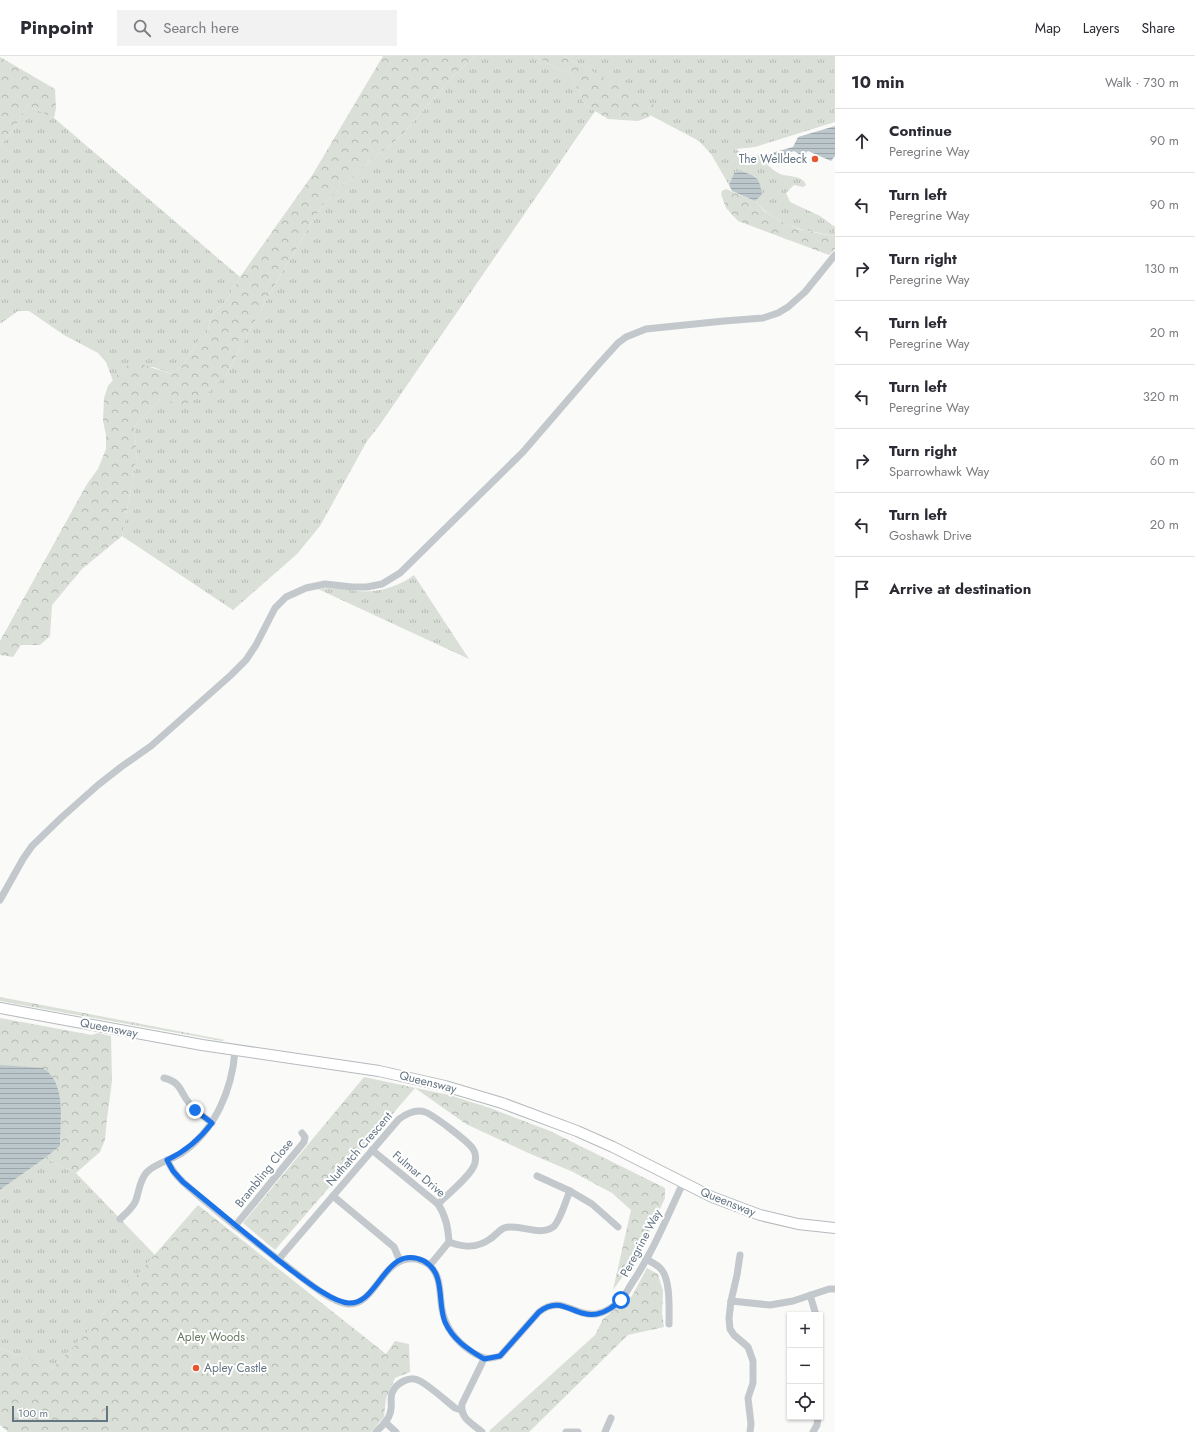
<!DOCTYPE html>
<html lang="en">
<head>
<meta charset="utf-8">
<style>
  body { margin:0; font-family:Jost,sans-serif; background:#f2f2f3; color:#2b2b33 }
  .controls { position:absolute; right:12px; bottom:12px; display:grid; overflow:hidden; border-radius:0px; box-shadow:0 1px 3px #0004 }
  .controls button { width:36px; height:36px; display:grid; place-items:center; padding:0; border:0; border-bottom:1px solid #e1e1e2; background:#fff; color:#2b2b33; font:20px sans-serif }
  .scale { position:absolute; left:12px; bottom:10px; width:96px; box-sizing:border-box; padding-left:4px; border:2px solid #657683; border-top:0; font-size:11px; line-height:14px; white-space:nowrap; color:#657683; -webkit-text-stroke:3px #fff; paint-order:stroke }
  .stop { position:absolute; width:12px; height:12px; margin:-9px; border:3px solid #1a73e8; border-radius:50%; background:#fff }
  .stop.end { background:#1a73e8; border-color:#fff; box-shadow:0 1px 4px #0008 }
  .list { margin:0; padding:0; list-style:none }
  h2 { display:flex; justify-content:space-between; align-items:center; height:52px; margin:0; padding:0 16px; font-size:17px }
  h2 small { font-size:13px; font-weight:400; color:#7c7c81 }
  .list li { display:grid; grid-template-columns:26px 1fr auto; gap:12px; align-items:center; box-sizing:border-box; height:64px; padding:0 16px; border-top:1px solid #e1e1e2 }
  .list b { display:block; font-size:15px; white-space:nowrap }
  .list p { margin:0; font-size:13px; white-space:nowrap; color:#7c7c81 }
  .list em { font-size:13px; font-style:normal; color:#7c7c81 }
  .icon { flex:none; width:22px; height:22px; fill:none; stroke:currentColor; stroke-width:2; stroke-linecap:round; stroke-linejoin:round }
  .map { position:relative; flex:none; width:835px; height:1376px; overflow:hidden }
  header { display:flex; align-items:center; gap:24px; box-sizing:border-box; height:56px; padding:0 20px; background:#fff; border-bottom:1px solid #e1e1e2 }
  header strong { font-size:19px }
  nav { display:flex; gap:22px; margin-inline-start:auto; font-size:14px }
  .search { width:280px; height:36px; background:#f2f2f3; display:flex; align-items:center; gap:10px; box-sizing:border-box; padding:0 14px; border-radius:0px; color:#7c7c81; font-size:15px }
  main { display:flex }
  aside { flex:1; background:#fff }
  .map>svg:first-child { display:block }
  .grass { fill:url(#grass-tufts) }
  .forest { fill:url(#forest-crowns) }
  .water { fill:url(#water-rules) }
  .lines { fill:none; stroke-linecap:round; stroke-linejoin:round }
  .primary-casing { stroke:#b5babe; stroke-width:12 }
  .street { stroke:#c3c8cc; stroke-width:7 }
  .primary { stroke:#fff; stroke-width:10 }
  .route { stroke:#1a73e8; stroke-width:5 }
  .poi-dot { fill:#e4572e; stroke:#fff; stroke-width:1.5 }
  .labels { text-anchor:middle; stroke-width:4; stroke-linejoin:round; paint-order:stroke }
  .poi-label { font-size:12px; fill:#657683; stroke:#fff; text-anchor:end }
  .street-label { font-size:12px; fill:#657683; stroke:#fff }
  .park-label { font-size:12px; fill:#687a64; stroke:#fff }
</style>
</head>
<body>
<header>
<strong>Pinpoint</strong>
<div class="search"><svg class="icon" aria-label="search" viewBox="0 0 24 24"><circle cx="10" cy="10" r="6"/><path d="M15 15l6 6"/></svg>Search here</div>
<nav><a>Map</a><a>Layers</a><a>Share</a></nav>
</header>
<main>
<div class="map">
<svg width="835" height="1376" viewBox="0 0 835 1376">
  <defs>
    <pattern id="grass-tufts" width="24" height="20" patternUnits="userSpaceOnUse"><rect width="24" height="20" fill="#dadfd7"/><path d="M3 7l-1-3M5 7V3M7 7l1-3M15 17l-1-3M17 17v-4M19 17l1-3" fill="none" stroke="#b4b9b4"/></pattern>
    <pattern id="forest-crowns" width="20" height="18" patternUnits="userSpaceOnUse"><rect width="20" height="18" fill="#dadfd7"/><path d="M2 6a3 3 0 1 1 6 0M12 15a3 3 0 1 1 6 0" fill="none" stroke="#b4b9b4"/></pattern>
    <pattern id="water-rules" width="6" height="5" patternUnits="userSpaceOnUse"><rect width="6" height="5" fill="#bbc7cb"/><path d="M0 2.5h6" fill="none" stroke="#9ca6aa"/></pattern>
  </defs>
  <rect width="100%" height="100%" fill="#fafaf8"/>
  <!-- grass -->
  <g class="grass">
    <polygon points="475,0 534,0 571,19 585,49 595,55 379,370 367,385 320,470 297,498 233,554 122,480 137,400 134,371 161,342 226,319 270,237 323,148 376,100 401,80 455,18"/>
    <path d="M564 0H835V66L755 91 736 93C744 101 753 100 764 99L768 105 769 110C772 113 776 116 780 118 788 121 803 119 806 129L803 131 794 129 786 137 790 146 820 160 835 171V179L832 180C820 176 808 176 797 172 781 167 766 158 755 145L762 139 756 121 741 115 734 117 729 129 711 98 699 85 650 59 655 50Z"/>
    <polygon points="28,50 54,62 240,221 227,244 210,261 208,276 198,285 183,309 172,318 153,311 124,311 113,325 106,306 98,297 64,279 29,255 18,255 0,268 0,90 13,74"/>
    <path d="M414 519 469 603 318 533C331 530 345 534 358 535 378 537 398 531 414 519Z"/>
    <polygon points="45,1102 76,1117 155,1199 82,1282 48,1316 39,1312 32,1305 0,1292 0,1134"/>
  </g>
  <!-- forest -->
  <g class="forest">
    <polygon points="383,0 475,0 455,18 401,80 376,100 323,148 270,237 226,319 207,338 182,350 161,342 134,371 137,400 122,480 82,513 52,549 50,580 40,589 21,589 13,601 0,599 0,585 87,428 98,413 106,393 106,379 103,365 104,342 108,330 124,311 137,307 172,318 183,309 198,285 208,276 210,261 227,244 240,221 313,118"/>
    <polygon points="534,0 564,0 656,50 649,61 638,65 608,63 585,49 571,19"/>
    <polygon points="0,1 55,33 56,52 54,62 28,50 13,74 0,90"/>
    <polygon points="726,133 755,145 764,155 780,165 798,173 832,180 835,179 835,193 829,199 738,165 726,152 721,138 722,135"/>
    <polygon points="0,941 225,984 222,985 0,945"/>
    <polygon points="0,962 92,979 98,977 111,980 112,1025 107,1063 105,1084 100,1096 76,1117 45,1102 60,1090 2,1009 0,1009"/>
    <polygon points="364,1021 449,1039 490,1052 550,1075 665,1132 665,1142 639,1198 613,1234 631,1154 612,1137 573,1116 526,1096 466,1068 415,1032 275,1194 243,1167"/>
    <polygon points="198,1149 386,1298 395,1285 409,1288 410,1316 395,1322 386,1342 384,1361 371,1376 8,1376 0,1369 0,1292 32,1305 48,1316 82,1282"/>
    <polygon points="647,1212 658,1218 663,1235 662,1257 664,1271 628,1279 529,1376 490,1376 489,1375 595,1279 603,1263 632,1240"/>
  </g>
  <!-- water -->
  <g class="water">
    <polygon points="835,70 835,100 831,105 808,95 802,100 794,95 786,98 790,101 787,105 778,100 769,103 768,105 764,99 793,91 798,81"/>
    <path d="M741 115C758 121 759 121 762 139L755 145 732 135 729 129 734 117Z"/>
    <path d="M0 1009 43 1012C67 1027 60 1066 60 1090L45 1102 0 1134Z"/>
  </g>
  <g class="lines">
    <defs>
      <polyline id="primary" points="0,952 202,989 379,1015 445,1030 502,1047 577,1075 613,1091 712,1141 760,1159 798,1168 835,1172"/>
    </defs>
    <!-- primary casing -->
    <use href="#primary" class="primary-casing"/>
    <!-- street -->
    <g class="street">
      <polyline points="0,844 23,803 32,790 62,761 98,729 121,711 151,690 231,619 246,604 256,589 275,552 286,541 306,532 325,528 352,531 367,531 382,528 400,517 523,396 598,309 618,287 626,281 646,273 724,265 763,262 778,257 788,251 805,236 835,199"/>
      <path d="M164 1022C183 1027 179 1036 190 1048 196 1056 204 1061 212 1067"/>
      <path d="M372 1094 438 1148C446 1160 448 1172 449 1186"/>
      <path d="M167 1104C171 1112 176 1120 183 1126 215 1155 250 1182 284 1208 299 1219 329 1246 348 1248 374 1250 381 1206 408 1203 415 1202 422 1204 428 1208 442 1219 439 1237 442 1253 445 1271 457 1286 472 1296 484 1303 487 1304 500 1300L539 1256C562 1238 573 1261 596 1258 605 1257 613 1251 620 1245 625 1240 628 1233 632 1227 653 1196 667 1161 683 1127"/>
      <polyline points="537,1120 570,1135 592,1148 618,1171"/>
      <polyline points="333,1140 394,1191 400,1205"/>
      <path d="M120 1163C126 1157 133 1152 136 1144 139 1135 140 1123 147 1116 156 1107 171 1104 182 1097 215 1074 232 1034 235 995"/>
      <polyline points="235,1170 304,1086 305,1081 302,1077"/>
      <polyline points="740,1199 737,1219 731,1245 729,1262 730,1273 734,1279 748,1291 753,1305 753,1327 748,1342 751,1368 750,1376"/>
      <path d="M646 1203C651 1206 656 1208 660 1212 671 1222 669 1254 669 1268"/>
      <path d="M278 1204 399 1063C406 1058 416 1053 425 1056 432 1058 469 1086 473 1093 476 1097 476 1102 475 1107 473 1118 447 1139 438 1148"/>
      <path d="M430 1209 449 1186C463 1191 476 1193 490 1183 495 1180 499 1174 504 1172 520 1167 539 1181 553 1171 560 1166 566 1143 570 1135"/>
      <polyline points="810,1239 816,1259"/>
      <polyline points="731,1245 770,1249 793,1245 829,1233 835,1233"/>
      <polyline points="385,1366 396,1376"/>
      <path d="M376 1376C383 1369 390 1363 391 1353 392 1347 390 1342 392 1337 396 1327 410 1319 420 1325 431 1331 445 1344 455 1352L461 1354"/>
      <path d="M482 1376C472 1367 460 1363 462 1348L484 1303"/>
      <polyline points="566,1376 578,1376"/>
      <polyline points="605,1376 611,1362"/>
      <polyline points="813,1376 817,1369 818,1361"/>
    </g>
    <!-- primary -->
    <use href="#primary" class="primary"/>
  </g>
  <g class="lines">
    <!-- route -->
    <path class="route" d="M195 1054 212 1067C199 1084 186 1095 167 1104L173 1115 183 1126C219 1155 254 1185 291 1214 305 1224 332 1246 348 1247 379 1250 385 1186 424 1205 446 1217 437 1247 445 1266 453 1284 468 1293 484 1303L500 1300 539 1256C562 1238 574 1262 597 1258 607 1256 614 1250 621 1244"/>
  </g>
  <!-- markers -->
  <g class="poi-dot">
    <circle cx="815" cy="103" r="4"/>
    <circle cx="196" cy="1312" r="4"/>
  </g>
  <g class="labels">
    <!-- poi labels -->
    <g class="poi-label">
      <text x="807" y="107">The Welldeck</text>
      <text x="204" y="1316" text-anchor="start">Apley Castle</text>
    </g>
    <!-- street labels -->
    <g class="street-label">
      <text transform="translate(109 972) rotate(11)" y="4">Queensway</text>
      <text transform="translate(428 1026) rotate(14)" y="4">Queensway</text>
      <text transform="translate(359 1093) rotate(-49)" y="4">Nuthatch Crescent</text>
      <text transform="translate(264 1117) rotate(-51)" y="4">Brambling Close</text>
      <text transform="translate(419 1118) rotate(40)" y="4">Fulmar Drive</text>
      <text transform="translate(728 1146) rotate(22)" y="4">Queensway</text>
      <text transform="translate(641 1187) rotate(-62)" y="4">Peregrine Way</text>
    </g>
    <!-- park labels -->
    <g class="park-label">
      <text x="211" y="1285">Apley Woods</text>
    </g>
  </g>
</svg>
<div class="controls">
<button>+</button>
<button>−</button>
<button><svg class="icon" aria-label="locate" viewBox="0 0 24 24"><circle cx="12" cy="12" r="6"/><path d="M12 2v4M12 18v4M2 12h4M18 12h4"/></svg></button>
</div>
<div class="scale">100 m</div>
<div class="stop" style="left:621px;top:1244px"></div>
<div class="stop end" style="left:195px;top:1054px"></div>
</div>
<aside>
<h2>10 min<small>Walk · 730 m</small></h2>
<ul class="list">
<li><svg class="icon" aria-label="ahead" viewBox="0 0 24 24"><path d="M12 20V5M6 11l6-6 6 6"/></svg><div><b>Continue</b><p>Peregrine Way</p></div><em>90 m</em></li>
<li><svg class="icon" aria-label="left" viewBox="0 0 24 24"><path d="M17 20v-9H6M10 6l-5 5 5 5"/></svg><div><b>Turn left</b><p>Peregrine Way</p></div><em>90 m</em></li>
<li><svg class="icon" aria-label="right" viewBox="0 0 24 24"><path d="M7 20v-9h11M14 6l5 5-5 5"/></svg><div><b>Turn right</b><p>Peregrine Way</p></div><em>130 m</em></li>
<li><svg class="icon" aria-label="left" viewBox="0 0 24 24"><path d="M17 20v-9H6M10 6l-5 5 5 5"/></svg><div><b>Turn left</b><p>Peregrine Way</p></div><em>20 m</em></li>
<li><svg class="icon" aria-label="left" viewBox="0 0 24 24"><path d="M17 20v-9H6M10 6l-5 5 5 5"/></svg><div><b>Turn left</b><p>Peregrine Way</p></div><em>320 m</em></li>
<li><svg class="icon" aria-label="right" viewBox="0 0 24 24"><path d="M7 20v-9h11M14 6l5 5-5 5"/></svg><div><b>Turn right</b><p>Sparrowhawk Way</p></div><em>60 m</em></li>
<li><svg class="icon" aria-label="left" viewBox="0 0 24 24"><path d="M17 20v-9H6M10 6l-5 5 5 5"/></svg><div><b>Turn left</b><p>Goshawk Drive</p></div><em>20 m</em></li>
<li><svg class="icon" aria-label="arrive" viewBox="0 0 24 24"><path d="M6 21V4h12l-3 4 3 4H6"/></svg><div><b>Arrive at destination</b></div></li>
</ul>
</aside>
</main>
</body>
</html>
